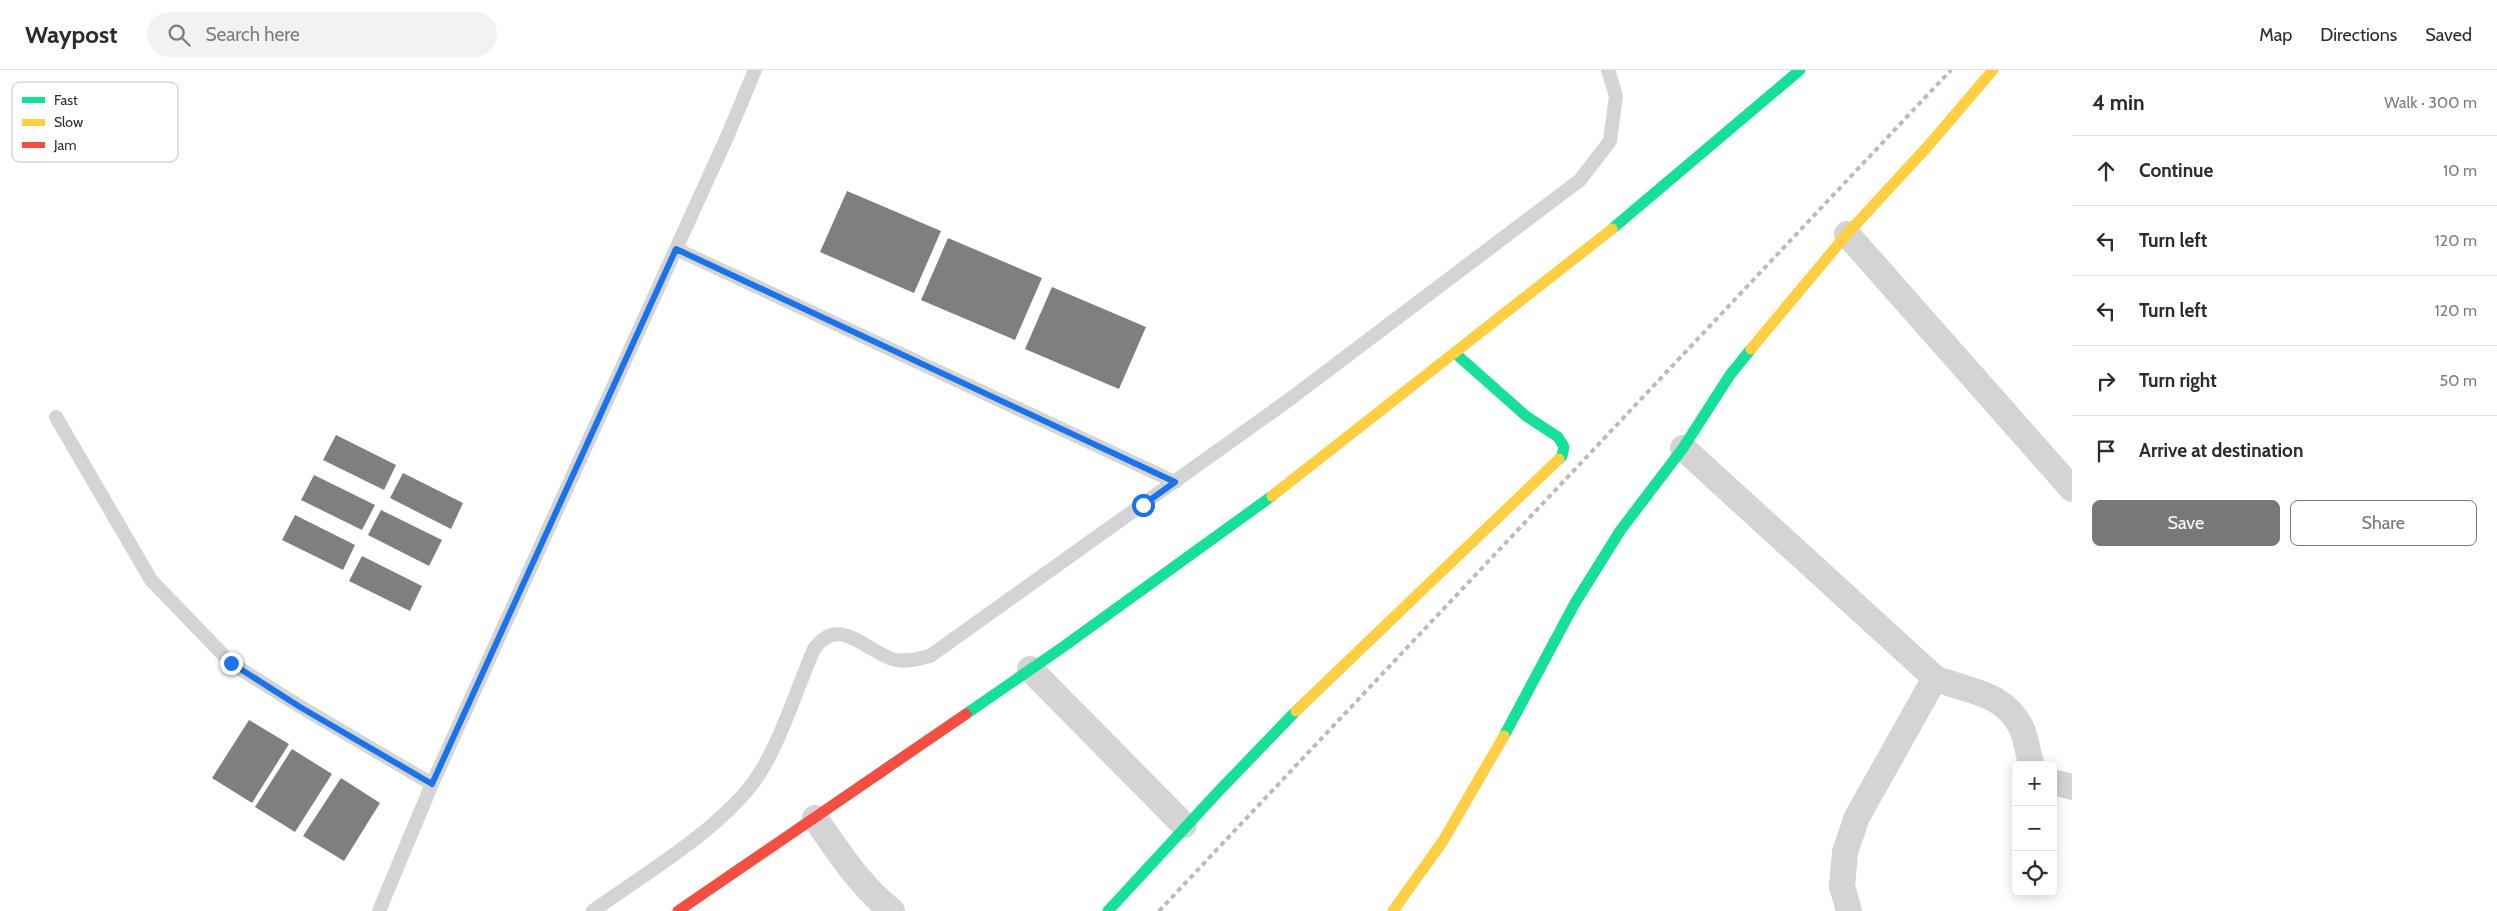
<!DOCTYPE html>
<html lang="en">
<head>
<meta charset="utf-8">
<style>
  body { margin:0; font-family:Cabin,sans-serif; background:#f2f2f3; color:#2b2b33 }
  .controls { position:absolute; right:15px; bottom:15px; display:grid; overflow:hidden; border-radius:8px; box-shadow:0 2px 12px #0003 }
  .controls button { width:45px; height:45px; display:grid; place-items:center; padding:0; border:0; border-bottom:1px solid #e1e1e2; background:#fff; color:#2b2b33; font:25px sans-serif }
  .stop { position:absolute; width:15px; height:15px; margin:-11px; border:4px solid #1a73e8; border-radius:50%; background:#fff }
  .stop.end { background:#1a73e8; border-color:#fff; box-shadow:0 1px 5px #0008 }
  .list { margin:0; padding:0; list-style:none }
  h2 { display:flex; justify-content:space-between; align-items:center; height:65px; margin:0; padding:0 20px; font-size:21px }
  h2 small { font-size:16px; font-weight:400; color:#7c7c81 }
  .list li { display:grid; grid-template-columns:32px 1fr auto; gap:15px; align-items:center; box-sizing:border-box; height:70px; padding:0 20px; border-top:1px solid #e1e1e2 }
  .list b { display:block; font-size:19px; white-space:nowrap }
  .list em { font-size:16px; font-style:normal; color:#7c7c81 }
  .actions { display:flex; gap:10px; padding:15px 20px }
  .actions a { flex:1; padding:11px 0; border:1px solid #787878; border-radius:8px; text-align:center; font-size:18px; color:#787878 }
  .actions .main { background:#787878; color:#fff }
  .icon { flex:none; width:28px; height:28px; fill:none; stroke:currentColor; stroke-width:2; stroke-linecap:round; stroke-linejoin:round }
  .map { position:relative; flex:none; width:2072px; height:841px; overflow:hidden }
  header { display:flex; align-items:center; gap:30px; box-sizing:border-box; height:70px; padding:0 25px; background:#fff; border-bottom:1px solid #e1e1e2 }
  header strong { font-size:24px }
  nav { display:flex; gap:28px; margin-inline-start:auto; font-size:18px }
  .search { width:350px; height:45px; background:#f2f2f3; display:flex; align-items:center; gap:12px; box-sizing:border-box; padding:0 18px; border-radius:28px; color:#7c7c81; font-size:19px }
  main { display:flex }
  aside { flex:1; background:#fff }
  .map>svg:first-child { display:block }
  .building { fill:#7f7f7f }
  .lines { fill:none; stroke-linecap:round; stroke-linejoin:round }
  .lane { stroke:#d4d4d4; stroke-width:14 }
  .street { stroke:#d4d4d4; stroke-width:26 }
  .fast { stroke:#16e098; stroke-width:11 }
  .slow { stroke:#ffcf43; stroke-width:11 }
  .jam { stroke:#f24e42; stroke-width:11 }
  .rail { stroke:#bbb; stroke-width:4; stroke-dasharray:5 4; stroke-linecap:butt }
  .route { stroke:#1a73e8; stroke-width:6 }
  .key { fill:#fff; stroke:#c1c1c1; stroke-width:1 }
  .key-label { font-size:14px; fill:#2f2f2f }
</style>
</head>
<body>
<header>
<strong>Waypost</strong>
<div class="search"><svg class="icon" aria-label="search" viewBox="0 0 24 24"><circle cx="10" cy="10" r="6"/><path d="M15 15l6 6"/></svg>Search here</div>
<nav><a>Map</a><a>Directions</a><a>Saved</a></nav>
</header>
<main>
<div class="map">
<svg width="2072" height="841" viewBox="0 0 2072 841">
  <rect width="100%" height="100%" fill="#fff"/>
  <!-- building -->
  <g class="building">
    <polygon points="847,121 941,161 914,223 820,182"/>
    <polygon points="948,168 1042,208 1015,270 921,230"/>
    <polygon points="1052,217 1146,257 1119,319 1025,279"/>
    <polygon points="336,365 396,395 384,420 323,390"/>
    <polygon points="403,403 463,433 451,459 390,428"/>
    <polygon points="314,405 375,435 362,460 301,430"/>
    <polygon points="381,440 442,470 429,496 368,465"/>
    <polygon points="295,445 355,475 343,500 282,470"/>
    <polygon points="362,486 422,516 410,541 349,511"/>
    <polygon points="249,650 289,674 252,733 212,708"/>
    <polygon points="292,679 332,704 295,762 255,737"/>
    <polygon points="341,708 380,733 344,791 303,766"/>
  </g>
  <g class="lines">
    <!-- lane -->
    <g class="lane">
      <polyline points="676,179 1175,412"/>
      <polyline points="56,347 151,510 231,593 301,637 432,714"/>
      <polyline points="379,841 432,714 727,67 755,0"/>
      <path d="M593 841C644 804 715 763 753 713 778 680 797 618 814 579 839 545 863 579 892 589 904 593 919 589 930 586L1286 332 1580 110 1610 71 1616 26 1608 0"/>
    </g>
    <!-- street -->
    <g class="street">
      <polyline points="1847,164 2072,419"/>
      <path d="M1683 378 1935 608C1967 622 2003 621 2021 657 2027 669 2027 683 2032 695"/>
      <polyline points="1030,599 1184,755"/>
      <polyline points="2053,712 2072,717"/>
      <path d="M815 748C838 781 860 816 892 841"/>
      <polyline points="1849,841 1842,816 1845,782 1857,747 1935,608"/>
    </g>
    <!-- fast -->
    <g class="fast">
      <polyline points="1612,159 1800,0"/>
      <polyline points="1456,284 1526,346 1558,367 1564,377 1562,386 1559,389"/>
      <polyline points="966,644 1063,577 1272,426"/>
      <polyline points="1504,666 1575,533 1620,461 1683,378 1730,305 1751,279"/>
      <polyline points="1108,841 1217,723 1296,641"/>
    </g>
    <!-- slow -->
    <g class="slow">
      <polyline points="1751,279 1847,164 1928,76 1993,0"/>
      <polyline points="1272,426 1612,159"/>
      <polyline points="1296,641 1559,389"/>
      <polyline points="1393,841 1443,771 1504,666"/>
    </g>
    <!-- jam -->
    <polyline class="jam" points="678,841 966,644"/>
    <!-- rail -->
    <polyline class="rail" points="1159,841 1951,0"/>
  </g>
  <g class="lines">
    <!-- route -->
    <polyline class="route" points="231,593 300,637 432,714 676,179 1175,412 1143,435"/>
  </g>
  <!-- legend -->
  <rect x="12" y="12" width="166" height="80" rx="8" class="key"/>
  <rect x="22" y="27" width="23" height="6" fill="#16e098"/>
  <rect x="22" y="49" width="23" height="7" fill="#ffcf43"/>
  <rect x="22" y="72" width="23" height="6" fill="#f24e42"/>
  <g class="key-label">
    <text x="54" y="35">Fast</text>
    <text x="54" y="57">Slow</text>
    <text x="54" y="80">Jam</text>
  </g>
</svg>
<div class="controls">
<button>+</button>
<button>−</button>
<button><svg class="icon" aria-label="locate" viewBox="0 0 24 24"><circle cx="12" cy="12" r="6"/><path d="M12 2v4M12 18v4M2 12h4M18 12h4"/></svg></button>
</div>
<div class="stop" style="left:1143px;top:435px"></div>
<div class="stop end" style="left:231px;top:593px"></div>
</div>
<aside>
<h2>4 min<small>Walk · 300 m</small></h2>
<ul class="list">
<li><svg class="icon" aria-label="ahead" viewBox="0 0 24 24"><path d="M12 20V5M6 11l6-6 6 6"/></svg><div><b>Continue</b></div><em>10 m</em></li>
<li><svg class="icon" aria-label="left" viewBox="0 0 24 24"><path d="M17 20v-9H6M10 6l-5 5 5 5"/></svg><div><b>Turn left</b></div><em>120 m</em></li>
<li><svg class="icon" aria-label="left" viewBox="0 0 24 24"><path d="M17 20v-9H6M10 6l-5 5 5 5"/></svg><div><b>Turn left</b></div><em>120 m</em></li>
<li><svg class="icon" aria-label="right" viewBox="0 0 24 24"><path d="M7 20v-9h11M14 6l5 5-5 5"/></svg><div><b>Turn right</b></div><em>50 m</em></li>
<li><svg class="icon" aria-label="arrive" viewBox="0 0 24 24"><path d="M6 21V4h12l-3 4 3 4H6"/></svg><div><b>Arrive at destination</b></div></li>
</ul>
<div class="actions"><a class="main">Save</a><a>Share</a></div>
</aside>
</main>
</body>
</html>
